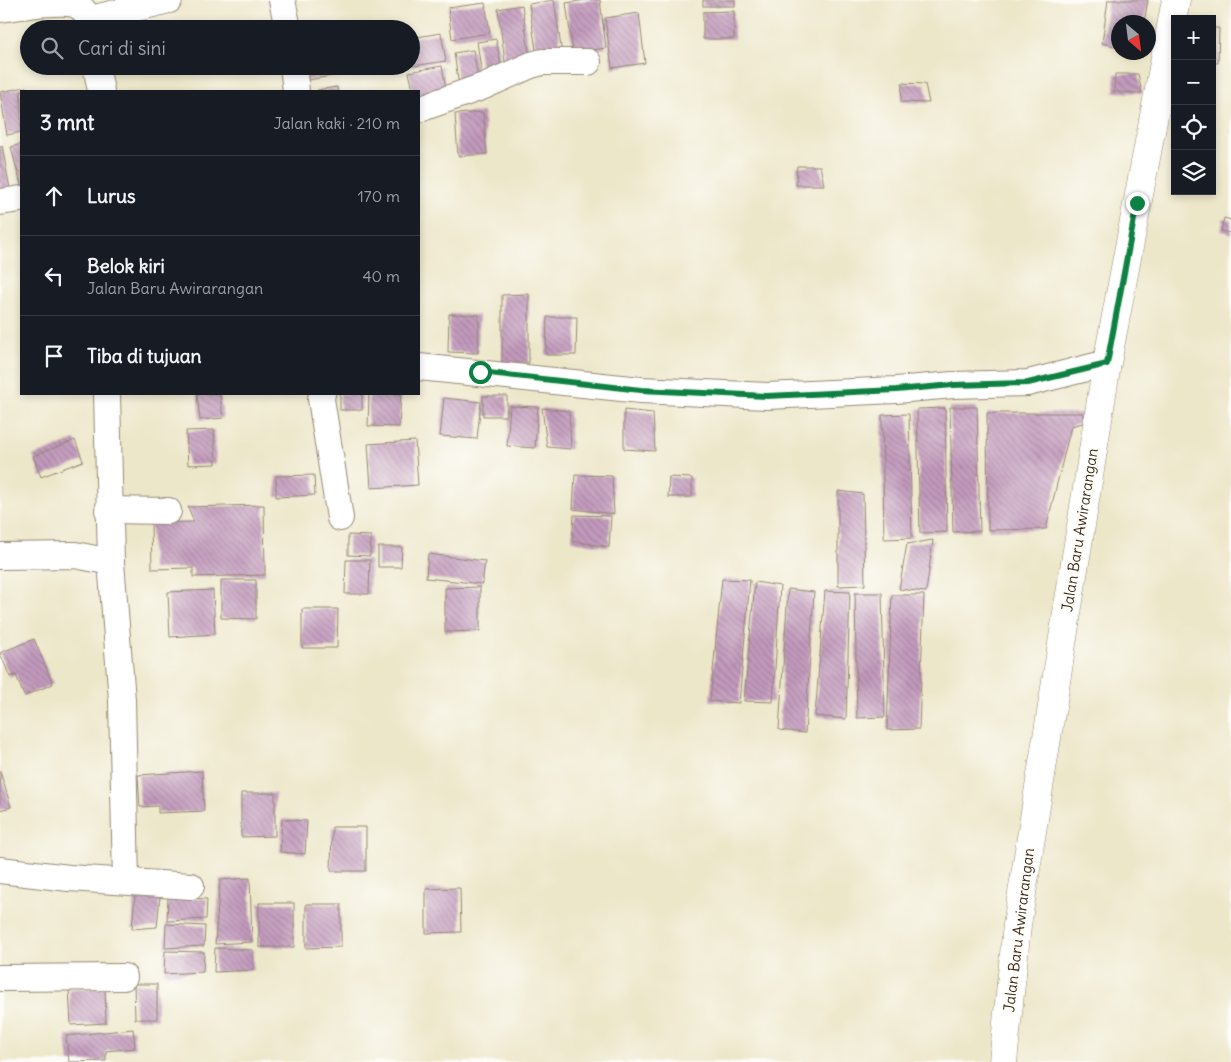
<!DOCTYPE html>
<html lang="id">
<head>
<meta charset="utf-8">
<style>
  body { margin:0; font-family:Delius,sans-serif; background:#20242c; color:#f1f3f6 }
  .controls { position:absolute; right:15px; top:15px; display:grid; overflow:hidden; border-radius:0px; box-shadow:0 2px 8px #0003 }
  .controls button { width:45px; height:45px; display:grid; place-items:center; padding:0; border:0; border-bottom:1px solid #363941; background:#171b24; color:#f1f3f6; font:25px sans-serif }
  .compass { position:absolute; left:1111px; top:15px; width:45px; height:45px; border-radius:50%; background:#171b24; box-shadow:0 2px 8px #0003; rotate:152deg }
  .stop { position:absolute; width:15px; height:15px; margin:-11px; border:4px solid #0b8043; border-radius:50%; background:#fff }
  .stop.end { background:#0b8043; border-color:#fff; box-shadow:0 1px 5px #0008 }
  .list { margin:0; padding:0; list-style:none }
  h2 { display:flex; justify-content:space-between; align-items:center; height:65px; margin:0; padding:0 20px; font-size:21px }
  h2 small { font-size:16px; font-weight:400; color:#9ea1a6 }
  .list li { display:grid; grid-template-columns:32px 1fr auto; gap:15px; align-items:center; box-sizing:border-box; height:80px; padding:0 20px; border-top:1px solid #363941 }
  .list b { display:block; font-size:19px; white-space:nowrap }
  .list p { margin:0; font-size:16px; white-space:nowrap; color:#9ea1a6 }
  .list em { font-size:16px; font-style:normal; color:#9ea1a6 }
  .icon { flex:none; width:28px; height:28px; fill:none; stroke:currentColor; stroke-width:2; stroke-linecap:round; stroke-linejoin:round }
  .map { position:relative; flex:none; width:1231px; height:1062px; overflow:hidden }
  .search { position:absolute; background:#171b24; box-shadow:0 2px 8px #0003; left:20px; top:20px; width:400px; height:55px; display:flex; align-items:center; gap:12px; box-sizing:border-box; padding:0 18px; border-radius:28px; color:#9ea1a6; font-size:19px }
  .panel { position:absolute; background:#171b24; box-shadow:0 2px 8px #0003; left:20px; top:90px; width:400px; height:305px; border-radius:0px }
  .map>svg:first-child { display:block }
  .building { fill:url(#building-back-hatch) }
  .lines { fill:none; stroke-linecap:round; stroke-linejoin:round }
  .street-casing { stroke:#948874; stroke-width:28 }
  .secondary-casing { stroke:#948874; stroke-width:29 }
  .street { stroke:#fff; stroke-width:26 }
  .secondary { stroke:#fff; stroke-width:28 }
  .route { stroke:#0b8043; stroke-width:6 }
  .labels { text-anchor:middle; stroke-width:4; stroke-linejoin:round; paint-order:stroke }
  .street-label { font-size:15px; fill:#3b2a1e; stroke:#fdfcf7 }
</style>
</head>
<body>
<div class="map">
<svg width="1231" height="1062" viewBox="0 0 1231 1062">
  <defs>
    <pattern id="building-back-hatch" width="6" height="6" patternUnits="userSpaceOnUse" patternTransform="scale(1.25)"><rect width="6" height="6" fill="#c29abd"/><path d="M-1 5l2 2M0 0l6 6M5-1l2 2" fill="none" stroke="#9f7e99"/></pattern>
  </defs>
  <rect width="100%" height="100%" fill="#fdfcf7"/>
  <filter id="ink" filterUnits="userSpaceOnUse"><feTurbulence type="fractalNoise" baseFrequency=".02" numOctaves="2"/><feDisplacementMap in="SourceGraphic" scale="10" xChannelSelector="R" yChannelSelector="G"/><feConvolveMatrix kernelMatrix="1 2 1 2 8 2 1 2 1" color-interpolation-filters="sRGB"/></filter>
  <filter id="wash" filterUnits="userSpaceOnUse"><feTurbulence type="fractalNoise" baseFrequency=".0096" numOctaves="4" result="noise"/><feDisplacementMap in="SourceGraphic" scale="20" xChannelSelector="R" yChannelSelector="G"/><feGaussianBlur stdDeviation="1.12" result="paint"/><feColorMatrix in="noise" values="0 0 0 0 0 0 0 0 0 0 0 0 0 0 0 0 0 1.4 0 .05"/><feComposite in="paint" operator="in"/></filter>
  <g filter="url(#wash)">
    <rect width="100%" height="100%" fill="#ede7ca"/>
    <g id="blocks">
      <!-- building -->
      <g class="building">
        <polygon points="554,0 562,54 537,57 529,4"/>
        <polygon points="587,0 600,0 606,48 573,53 566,3"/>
        <rect x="703" y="0" width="32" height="6"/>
        <polygon points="1108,0 1148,0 1144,22 1118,22 1118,47 1102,43"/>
        <polygon points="485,3 490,33 452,39 448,8"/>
        <polygon points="522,5 530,59 505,62 498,9"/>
        <polygon points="734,11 734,39 703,39 703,12"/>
        <polygon points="639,13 645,63 612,68 605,18"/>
        <polygon points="1212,28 1219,28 1218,63 1212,63"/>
        <polygon points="441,33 446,61 413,66 411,38"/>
        <polygon points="496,39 502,71 482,75 477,42"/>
        <polygon points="473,50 479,83 459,86 454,53"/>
        <polygon points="300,66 334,66 336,75 303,81"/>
        <polygon points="442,66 447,94 419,99 419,91 413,91 409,72"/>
        <polygon points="1115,74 1138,74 1142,93 1114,92"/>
        <polygon points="902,83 925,84 929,103 901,102"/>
        <polygon points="26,87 27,91 21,91 21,132 7,135 0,92"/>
        <polygon points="337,87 338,91 317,91 317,90"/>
        <polygon points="483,112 487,154 458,156 455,114"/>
        <polygon points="21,144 21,185 11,147"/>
        <polygon points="2,146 10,189 0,191 0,147"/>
        <polygon points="797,166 820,166 824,185 796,185"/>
        <polygon points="1224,218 1231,220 1231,233 1221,231"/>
        <polygon points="529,294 529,363 502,363 502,295"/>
        <polygon points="449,314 479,315 478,353 448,352"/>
        <polygon points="547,317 577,317 576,355 546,355"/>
        <polygon points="197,394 220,394 223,418 200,420"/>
        <rect x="340" y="394" width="22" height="16"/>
        <polygon points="369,394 401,394 399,427 368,426"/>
        <rect x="483" y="396" width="24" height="20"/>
        <polygon points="444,398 481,402 477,439 440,436"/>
        <polygon points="510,406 538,407 535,448 507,446"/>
        <polygon points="950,407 977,407 980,531 953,532"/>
        <polygon points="542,408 569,411 571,449 547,447"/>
        <polygon points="945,408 947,532 920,533 917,409"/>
        <polygon points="624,410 653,413 655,451 624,449"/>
        <polygon points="987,413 1083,413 1083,423 1071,426 1046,529 988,530"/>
        <polygon points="909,414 912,538 884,539 882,415"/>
        <polygon points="214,430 216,464 188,465 186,431"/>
        <polygon points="75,440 83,461 41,477 33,456"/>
        <polygon points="415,441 418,485 371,488 368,444"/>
        <polygon points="314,475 315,495 276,497 276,476"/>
        <polygon points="575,475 612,476 614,514 573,509"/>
        <polygon points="669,477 692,478 692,497 668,497"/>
        <polygon points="838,491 863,494 865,585 838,586"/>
        <polygon points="264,505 265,575 193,577 193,568 152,569 151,523 194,522 188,507"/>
        <polygon points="574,515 611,516 609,547 572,541"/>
        <polygon points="348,535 371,536 370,556 348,555"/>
        <polygon points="933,540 926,592 899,589 907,544"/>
        <polygon points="378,547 402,547 401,567 378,567"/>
        <polygon points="428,554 485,561 482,584 426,578"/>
        <polygon points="346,560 370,560 369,594 345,594"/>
        <polygon points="722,579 750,580 739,703 710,701"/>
        <polygon points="221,580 256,580 256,619 221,618"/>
        <polygon points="755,582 780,586 773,702 744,701"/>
        <polygon points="480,587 480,631 445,632 445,588"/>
        <polygon points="788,589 814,592 805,733 779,730"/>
        <polygon points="213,590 215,634 170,637 168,592"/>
        <polygon points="825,591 850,592 846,719 815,716"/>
        <polygon points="855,593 882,593 885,717 857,718"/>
        <polygon points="892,595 924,595 919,729 887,730"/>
        <polygon points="302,609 338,609 337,648 302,648"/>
        <polygon points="34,639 53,684 24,696 16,675 10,677 0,653"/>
        <polygon points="0,771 11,807 0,810"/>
        <polygon points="202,771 204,811 158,813 158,806 140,807 138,775"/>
        <polygon points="241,793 275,793 275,836 241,837"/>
        <polygon points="282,819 307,821 305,854 280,852"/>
        <polygon points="332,827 366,827 366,871 331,871"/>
        <polygon points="250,878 252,942 215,944 220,880"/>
        <polygon points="460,888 461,932 426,933 426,889"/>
        <polygon points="135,893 160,896 157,927 132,929"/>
        <polygon points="168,897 207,899 206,919 167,921"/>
        <rect x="259" y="903" width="35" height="44"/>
        <polygon points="306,904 341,904 341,947 306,948"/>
        <polygon points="166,924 205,926 204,946 165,948"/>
        <polygon points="215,948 253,950 253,970 214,972"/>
        <polygon points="165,951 204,952 203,972 164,974"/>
        <polygon points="134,984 157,984 157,1019 135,1019"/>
        <polygon points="105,988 106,1023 71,1025 69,989"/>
        <polygon points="133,1029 135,1048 106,1051 106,1061 69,1062 66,1036"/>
      </g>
    </g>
  </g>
  <g filter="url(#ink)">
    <use href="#blocks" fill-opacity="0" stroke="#948874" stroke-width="1"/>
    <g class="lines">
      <defs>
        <g id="street">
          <polyline points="282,0 288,29"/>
          <path d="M0 9C19 6 57 0 75 4 84 8 91 20 92 29"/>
          <polyline points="91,19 169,0"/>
          <polyline points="96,66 101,91"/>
          <polyline points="293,66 296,91"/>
          <polyline points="419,109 484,86 531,65 542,62 588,62"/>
          <polyline points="0,202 21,199"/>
          <polyline points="419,367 641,390 767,396 896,390 953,385 1028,383 1107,363"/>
          <polyline points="322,394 321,399 340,518"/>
          <polyline points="108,510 168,511"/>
          <polyline points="0,556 75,555 111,562 107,394"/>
          <polyline points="111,562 122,700 126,881"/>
          <polyline points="0,870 69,878 191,886"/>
          <polyline points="0,978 124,977"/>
        </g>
        <polyline id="secondary" points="1003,1062 1017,925 1107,363 1176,0"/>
      </defs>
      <!-- street casing -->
      <use href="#street" class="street-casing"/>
      <!-- secondary casing -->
      <use href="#secondary" class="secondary-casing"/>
      <!-- street -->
      <use href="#street" class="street"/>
      <!-- secondary -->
      <use href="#secondary" class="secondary"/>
    </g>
  </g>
  <g class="lines" filter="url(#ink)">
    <!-- route -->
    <polyline class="route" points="480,372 641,390 767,396 896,390 953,385 1028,383 1107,364 1137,203"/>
  </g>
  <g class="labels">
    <!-- street labels -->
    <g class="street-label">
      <text transform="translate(1080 530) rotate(-81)" y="5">Jalan Baru Awirarangan</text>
      <text transform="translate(1019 930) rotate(-83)" y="5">Jalan Baru Awirarangan</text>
    </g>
  </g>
</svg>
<div class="controls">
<button>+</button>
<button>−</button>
<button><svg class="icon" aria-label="locate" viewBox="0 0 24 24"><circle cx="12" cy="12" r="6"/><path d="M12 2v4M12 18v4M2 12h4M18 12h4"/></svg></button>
<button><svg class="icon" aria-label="layers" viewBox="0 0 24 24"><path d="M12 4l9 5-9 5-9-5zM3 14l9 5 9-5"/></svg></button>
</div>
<svg class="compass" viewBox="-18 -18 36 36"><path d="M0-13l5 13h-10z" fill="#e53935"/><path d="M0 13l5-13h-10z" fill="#9ea1a6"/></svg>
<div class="stop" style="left:480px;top:372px"></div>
<div class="stop end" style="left:1137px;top:203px"></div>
<div class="search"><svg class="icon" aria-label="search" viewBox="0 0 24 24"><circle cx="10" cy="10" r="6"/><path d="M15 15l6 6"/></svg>Cari di sini</div>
<section class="panel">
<h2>3 mnt<small>Jalan kaki · 210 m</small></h2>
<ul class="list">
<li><svg class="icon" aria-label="ahead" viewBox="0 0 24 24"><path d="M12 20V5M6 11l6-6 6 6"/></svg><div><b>Lurus</b></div><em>170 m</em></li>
<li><svg class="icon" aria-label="left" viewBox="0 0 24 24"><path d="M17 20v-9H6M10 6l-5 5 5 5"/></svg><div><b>Belok kiri</b><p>Jalan Baru Awirarangan</p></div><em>40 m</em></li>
<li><svg class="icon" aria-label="arrive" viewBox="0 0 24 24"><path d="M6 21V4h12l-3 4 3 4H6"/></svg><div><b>Tiba di tujuan</b></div></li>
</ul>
</section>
</div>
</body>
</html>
